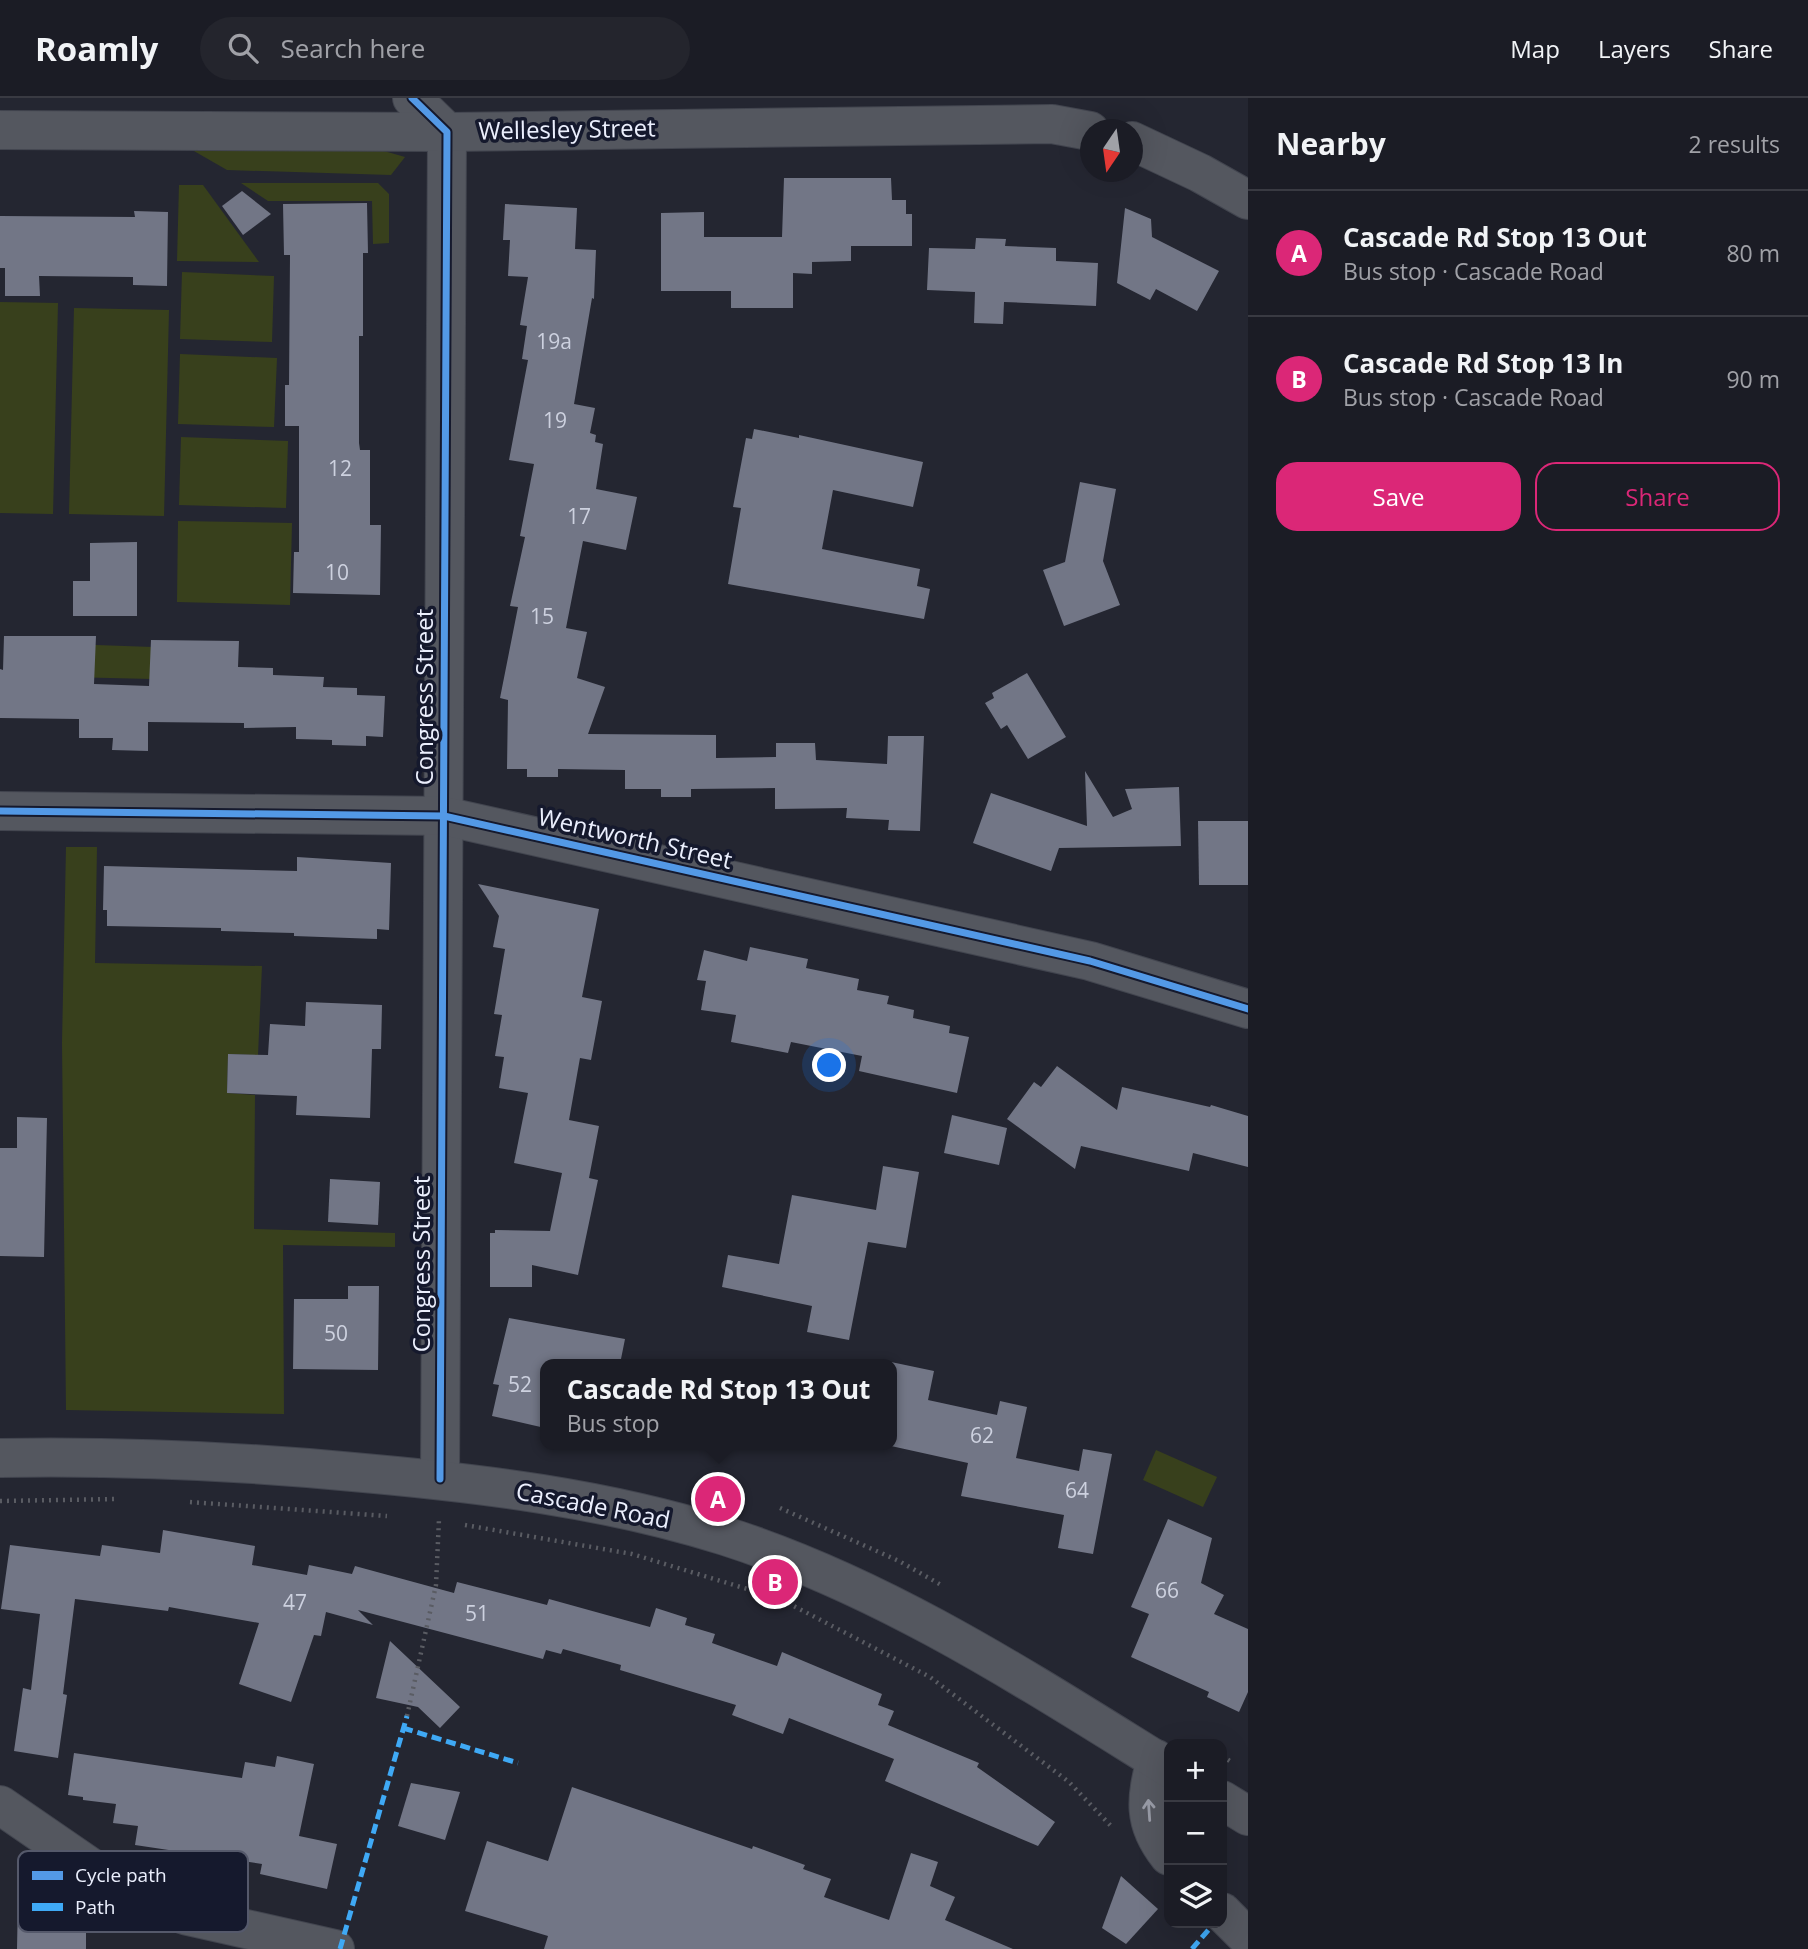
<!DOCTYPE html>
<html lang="en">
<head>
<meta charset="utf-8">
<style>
  body { margin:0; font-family:"Open Sans",sans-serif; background:#24252d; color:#f1f3f6 }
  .controls { position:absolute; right:21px; bottom:21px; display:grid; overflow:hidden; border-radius:14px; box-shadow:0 7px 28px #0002 }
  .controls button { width:63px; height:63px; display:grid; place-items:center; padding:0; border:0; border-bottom:2px solid #393a42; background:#1b1c25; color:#f1f3f6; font:35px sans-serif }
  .compass { position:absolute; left:1080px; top:21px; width:63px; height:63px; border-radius:50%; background:#1b1c25; box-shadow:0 7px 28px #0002; rotate:193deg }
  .you { position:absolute; left:830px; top:968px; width:24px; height:24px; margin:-18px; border:5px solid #fff; border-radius:50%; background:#1a73e8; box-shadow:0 0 0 10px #1a73e833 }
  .badge { display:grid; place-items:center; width:46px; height:46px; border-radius:50%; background:#db2777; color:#fff; font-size:23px; font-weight:700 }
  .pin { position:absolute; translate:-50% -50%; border:4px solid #fff; box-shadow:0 2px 7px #0006 }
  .popup { position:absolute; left:540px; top:1261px; width:357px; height:91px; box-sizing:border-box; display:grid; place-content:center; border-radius:14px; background:#1b1c25; filter:drop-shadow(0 2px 5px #0005); font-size:23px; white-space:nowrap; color:#a0a1a7 }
  .popup b { font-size:26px; color:#f1f3f6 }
  .popup::after { content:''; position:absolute; left:50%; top:100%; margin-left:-14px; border:14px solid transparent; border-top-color:#1b1c25 }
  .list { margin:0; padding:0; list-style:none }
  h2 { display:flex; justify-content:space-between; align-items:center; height:91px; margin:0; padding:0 28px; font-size:30px }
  h2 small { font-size:23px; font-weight:400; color:#a0a1a7 }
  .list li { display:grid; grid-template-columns:46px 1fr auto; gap:21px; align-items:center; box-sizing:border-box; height:126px; padding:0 28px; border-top:2px solid #393a42 }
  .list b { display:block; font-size:26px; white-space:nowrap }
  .list p { margin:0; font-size:23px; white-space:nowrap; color:#a0a1a7 }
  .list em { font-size:23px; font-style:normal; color:#a0a1a7 }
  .actions { display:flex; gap:14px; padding:21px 28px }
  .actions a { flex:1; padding:16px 0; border:2px solid #db2777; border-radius:21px; text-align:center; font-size:24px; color:#db2777 }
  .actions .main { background:#db2777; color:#fff }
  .icon { flex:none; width:38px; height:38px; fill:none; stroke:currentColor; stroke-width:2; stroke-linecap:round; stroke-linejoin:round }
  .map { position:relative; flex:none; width:1248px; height:1851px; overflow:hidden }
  header { display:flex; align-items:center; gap:42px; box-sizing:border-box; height:98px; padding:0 35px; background:#1b1c25; border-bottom:2px solid #393a42 }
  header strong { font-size:33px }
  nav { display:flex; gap:38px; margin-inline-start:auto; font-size:24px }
  .search { width:490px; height:63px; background:#24252d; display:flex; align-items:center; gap:18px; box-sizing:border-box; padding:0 24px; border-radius:38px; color:#a0a1a7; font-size:26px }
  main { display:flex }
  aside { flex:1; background:#1b1c25 }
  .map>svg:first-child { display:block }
  .green { fill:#38401c }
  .building { fill:#727686 }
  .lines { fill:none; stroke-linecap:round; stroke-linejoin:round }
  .minor-casing { stroke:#42454f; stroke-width:40 }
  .tertiary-casing { stroke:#42454f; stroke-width:40 }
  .path { stroke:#5a5c63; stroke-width:4.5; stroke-dasharray:2 5; stroke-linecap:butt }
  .minor { stroke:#54575f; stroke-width:38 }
  .tertiary { stroke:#54575f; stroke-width:38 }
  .quiet { stroke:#3fa9f5; stroke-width:5; stroke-dasharray:10 5; stroke-linecap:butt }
  .cycleway-casing { stroke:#15192d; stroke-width:11 }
  .cycleway { stroke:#5399e6; stroke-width:7 }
  .oneway { stroke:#989ba6 }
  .labels { text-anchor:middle; stroke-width:7; stroke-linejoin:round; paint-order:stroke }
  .number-label { font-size:21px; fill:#cdd1df }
  .street-label { font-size:24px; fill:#ebeffd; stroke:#15192d }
  .key { fill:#15192d; stroke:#55596b; stroke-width:2 }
  .key-label { font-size:19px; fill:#ebeffd }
</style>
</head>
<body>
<header>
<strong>Roamly</strong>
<div class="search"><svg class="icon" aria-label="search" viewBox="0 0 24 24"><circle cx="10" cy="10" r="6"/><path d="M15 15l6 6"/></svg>Search here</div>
<nav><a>Map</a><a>Layers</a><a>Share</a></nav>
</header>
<main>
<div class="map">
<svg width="1248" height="1851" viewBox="0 0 1248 1851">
  <rect width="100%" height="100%" fill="#242631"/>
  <!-- green -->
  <g class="green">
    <polygon points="187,49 370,49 405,59 391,77 227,72"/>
    <polygon points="241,85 378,85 389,96 389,145 373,146 372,103 268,103"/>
    <polygon points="179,87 203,87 259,164 177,163"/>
    <polygon points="182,174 274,178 272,244 180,241"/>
    <polygon points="0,204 58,205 53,416 0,415"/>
    <polygon points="74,210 169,212 164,418 69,416"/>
    <polygon points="180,256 277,260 274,329 178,326"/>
    <polygon points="181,339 288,343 286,410 179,407"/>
    <polygon points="178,423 292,425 290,507 177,504"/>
    <polygon points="68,546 153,549 152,581 67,579"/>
    <polygon points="66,749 97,749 95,865 262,868 258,957 228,956 227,995 255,997 254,1131 395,1135 395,1149 283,1147 284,1316 66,1312 62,945"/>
    <polygon points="1156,1352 1217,1379 1203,1409 1143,1382"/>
  </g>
  <!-- building -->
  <g class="building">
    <polygon points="784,80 891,80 892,102 906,102 906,116 912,116 912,148 851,148 851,163 812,164 812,176 793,175 793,210 731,210 731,193 661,193 661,115 704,114 704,139 782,139"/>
    <polygon points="242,93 271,116 243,137 222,108"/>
    <polygon points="367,105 368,155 363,155 363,238 359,238 359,345 360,352 370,352 370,427 381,427 380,497 293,495 294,454 299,454 299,328 285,328 285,287 289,287 290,157 284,157 283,106"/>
    <polygon points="505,106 577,110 575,151 596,152 594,201 592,200 574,306 595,310 590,335 596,337 595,344 603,346 596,391 637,399 626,452 583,443 566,530 587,534 577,580 605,589 588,636 716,637 716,660 776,659 776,645 815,645 816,662 887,666 888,638 924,638 920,733 888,732 889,722 846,720 847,710 775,711 775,690 691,691 691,699 661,699 661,691 625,691 625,672 558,671 558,679 527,679 527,671 507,671 508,602 500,600 518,509 510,508 525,439 520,438 534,366 509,362 528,262 522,261 527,228 520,227 528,179 508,178 510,142 503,142"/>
    <polygon points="1125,110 1151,121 1152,139 1219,173 1197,213 1156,191 1150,202 1117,185"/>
    <polygon points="134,113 168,114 167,188 133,187 133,179 39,178 40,198 5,198 5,170 0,170 0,118 135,119"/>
    <polygon points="976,140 1006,141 1005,148 1056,150 1056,163 1098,165 1096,208 1004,204 1003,226 974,225 975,194 927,192 929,150 975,151"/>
    <polygon points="754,331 799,340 799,337 923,364 913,409 833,392 822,451 920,471 917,488 930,491 924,521 728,486 741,410 733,409 746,340 752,341"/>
    <polygon points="1080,384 1116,391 1103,463 1120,507 1064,528 1043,472 1065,464"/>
    <polygon points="137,444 137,518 73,518 73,483 90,483 90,445"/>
    <polygon points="4,538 96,538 94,586 149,588 151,542 239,543 238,569 273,570 273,577 324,579 323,589 357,590 357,597 385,598 383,639 366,638 366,648 332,647 332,642 296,641 296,629 244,630 244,625 148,624 148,653 112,652 113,640 79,640 79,621 0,620 0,571 3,572"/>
    <polygon points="1027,575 1066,639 1028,661 1007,627 1001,631 985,605 994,600 992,595"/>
    <polygon points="1085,673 1113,719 1132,711 1125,691 1179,689 1181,748 1059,750 1051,773 973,745 991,695 1087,728"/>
    <polygon points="1198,723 1248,723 1248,787 1199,787"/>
    <polygon points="297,759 391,765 389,832 377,831 377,841 294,838 294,835 221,833 221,830 107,828 107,812 103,812 104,768 297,773"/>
    <polygon points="478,786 599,811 582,899 602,903 591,962 580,960 569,1022 599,1028 589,1080 598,1082 578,1177 532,1167 532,1189 490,1189 490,1135 495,1135 495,1132 550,1133 562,1075 514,1065 528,995 499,990 504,959 495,958 502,917 494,916 505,851 493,849 499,818"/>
    <polygon points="750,849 808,861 806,870 859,881 857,892 889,898 887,906 914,912 913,920 950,928 949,935 969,939 957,995 859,973 862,958 791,944 788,955 731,944 736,917 701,912 706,883 697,882 704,852 747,863"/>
    <polygon points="306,904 382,907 381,951 372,951 370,1020 296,1017 297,998 227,995 228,956 268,957 270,926 305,928"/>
    <polygon points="1057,968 1117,1012 1122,989 1210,1009 1211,1007 1248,1018 1248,1069 1193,1055 1189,1073 1081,1048 1075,1071 1007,1021 1034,984 1041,989"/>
    <polygon points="952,1017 1007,1030 999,1067 944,1055"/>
    <polygon points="17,1019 47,1020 44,1159 0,1158 0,1050 17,1050"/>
    <polygon points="883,1068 919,1074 906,1150 868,1144 849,1242 807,1234 812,1208 722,1189 728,1157 779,1166 792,1097 876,1112"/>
    <polygon points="330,1081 380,1084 378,1127 328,1124"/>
    <polygon points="348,1188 379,1188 378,1272 293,1271 294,1201 348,1201"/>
    <polygon points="509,1220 625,1241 620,1266 545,1266 545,1330 492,1318 499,1287 493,1286"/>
    <polygon points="891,1264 934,1273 928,1302 997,1317 1000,1303 1027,1309 1016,1360 1079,1373 1083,1351 1112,1356 1093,1456 1058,1450 1064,1417 961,1398 968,1365 891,1348"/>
    <polygon points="1168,1421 1212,1440 1201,1485 1224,1497 1214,1516 1248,1531 1248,1594 1239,1614 1207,1599 1209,1594 1131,1559 1149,1516 1131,1509"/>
    <polygon points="163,1432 255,1448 252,1467 307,1477 309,1467 352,1476 355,1468 454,1495 457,1484 547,1507 549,1501 650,1529 656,1510 687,1520 685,1527 715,1536 712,1545 777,1568 782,1554 882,1596 878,1607 894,1613 888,1627 979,1665 977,1669 1055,1724 1038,1748 885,1683 894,1661 789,1620 783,1636 732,1617 736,1607 620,1572 621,1567 563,1551 561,1556 546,1552 543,1561 358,1512 373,1527 326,1514 321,1538 314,1537 291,1604 239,1586 259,1525 169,1509 168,1513 75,1501 63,1596 67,1597 58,1660 14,1653 23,1590 31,1592 40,1516 1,1511 10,1447 100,1458 102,1447 160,1455"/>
    <polygon points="390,1543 460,1609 440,1630 418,1609 376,1600"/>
    <polygon points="74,1655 242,1680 245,1664 275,1669 277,1658 314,1666 299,1738 337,1746 327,1791 260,1776 262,1766 135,1747 138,1728 113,1725 116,1706 83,1702 83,1699 68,1697"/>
    <polygon points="411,1685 460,1694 445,1742 398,1728"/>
    <polygon points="572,1689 752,1751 753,1748 805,1767 803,1771 831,1781 824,1799 889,1822 911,1755 938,1764 930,1788 955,1799 945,1822 1013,1851 544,1851 548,1838 465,1813 487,1743 548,1763"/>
    <polygon points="1121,1778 1158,1811 1126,1846 1102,1830"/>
    <polygon points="18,1797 56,1798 56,1821 86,1821 86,1851 17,1851"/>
  </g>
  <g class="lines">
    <defs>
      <g id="minor">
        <polyline points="412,0 447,34 440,1381"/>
        <polyline points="0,32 447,34 1052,26 1090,33"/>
        <polyline points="1132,43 1200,75 1248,102"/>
        <polyline points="0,713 444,718 1090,863 1248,911"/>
        <path d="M1156 1661C1146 1701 1142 1724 1169 1758"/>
        <polyline points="0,1707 112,1784 148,1804 188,1818 335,1851"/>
        <polyline points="1222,1814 1248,1840"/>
      </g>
      <g id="tertiary">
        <path d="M0 1360C118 1358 236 1363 353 1374 479 1385 604 1400 725 1438 885 1489 1027 1582 1169 1670"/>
        <polyline points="1222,1702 1248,1718"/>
      </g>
    </defs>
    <!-- minor casing -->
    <use href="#minor" class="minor-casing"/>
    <!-- tertiary casing -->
    <use href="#tertiary" class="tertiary-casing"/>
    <!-- path -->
    <g class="path">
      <polyline points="0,1403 118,1401"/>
      <polyline points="190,1404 387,1418"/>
      <polyline points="780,1410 899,1463 943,1488"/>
      <polyline points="465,1427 632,1456 780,1501"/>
      <polyline points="788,1505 930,1579 1069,1684 1112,1729"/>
      <polyline points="407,1618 436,1487 439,1421"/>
      <polyline points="1222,1658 1233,1665"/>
    </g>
    <!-- minor -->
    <use href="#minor" class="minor"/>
    <!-- tertiary -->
    <use href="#tertiary" class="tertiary"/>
    <!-- quiet -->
    <g class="quiet">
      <polyline points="403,1630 518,1665"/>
      <polyline points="340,1851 407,1618"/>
      <polyline points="1192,1851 1210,1830"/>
    </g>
    <defs>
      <g id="cycleway">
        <polyline points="412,0 447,34 440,1381"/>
        <polyline points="0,713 444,718 1090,863 1248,911"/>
      </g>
    </defs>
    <!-- cycleway casing -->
    <use href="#cycleway" class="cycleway-casing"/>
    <!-- cycleway -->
    <use href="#cycleway" class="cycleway"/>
  </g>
  <!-- one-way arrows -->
  <defs><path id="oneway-shaft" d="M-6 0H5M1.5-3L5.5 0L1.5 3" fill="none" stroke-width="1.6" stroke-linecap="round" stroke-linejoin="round" transform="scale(1.75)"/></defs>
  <use class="oneway" href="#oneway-shaft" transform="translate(1149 1712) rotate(-94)"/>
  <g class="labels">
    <!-- number labels -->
    <g class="number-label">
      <text x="554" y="251">19a</text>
      <text x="555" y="330">19</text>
      <text x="340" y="378">12</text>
      <text x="579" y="426">17</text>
      <text x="337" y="482">10</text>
      <text x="542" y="526">15</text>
      <text x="336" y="1243">50</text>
      <text x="520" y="1294">52</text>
      <text x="982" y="1345">62</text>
      <text x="1077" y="1400">64</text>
      <text x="1167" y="1500">66</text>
      <text x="295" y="1512">47</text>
      <text x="477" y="1523">51</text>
    </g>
    <!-- street labels -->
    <g class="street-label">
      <text transform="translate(567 32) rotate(-1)" y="8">Wellesley Street</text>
      <text transform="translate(425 599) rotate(-90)" y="8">Congress Street</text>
      <text transform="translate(635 741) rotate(13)" y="8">Wentworth Street</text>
      <text transform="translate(422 1166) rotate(-90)" y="8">Congress Street</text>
      <text transform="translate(593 1408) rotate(11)" y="8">Cascade Road</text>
    </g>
  </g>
  <!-- legend -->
  <rect x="18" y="1753" width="230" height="81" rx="10" class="key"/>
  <rect x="32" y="1773" width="31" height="9" fill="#5399e6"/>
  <rect x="32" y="1805" width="31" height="8" fill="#3fa9f5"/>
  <g class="key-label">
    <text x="75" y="1784">Cycle path</text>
    <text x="75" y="1816">Path</text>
  </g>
</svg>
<div class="controls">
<button>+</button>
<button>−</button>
<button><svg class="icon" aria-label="layers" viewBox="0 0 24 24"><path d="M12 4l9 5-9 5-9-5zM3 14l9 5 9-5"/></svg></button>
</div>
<svg class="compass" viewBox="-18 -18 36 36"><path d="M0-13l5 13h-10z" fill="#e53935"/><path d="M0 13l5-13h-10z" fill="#a0a1a7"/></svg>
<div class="you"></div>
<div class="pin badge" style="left:718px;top:1401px">A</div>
<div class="popup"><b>Cascade Rd Stop 13 Out</b>Bus stop</div>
<div class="pin badge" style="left:775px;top:1484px">B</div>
</div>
<aside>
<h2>Nearby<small>2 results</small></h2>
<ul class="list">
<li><span class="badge">A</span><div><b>Cascade Rd Stop 13 Out</b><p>Bus stop · Cascade Road</p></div><em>80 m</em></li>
<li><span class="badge">B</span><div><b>Cascade Rd Stop 13 In</b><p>Bus stop · Cascade Road</p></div><em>90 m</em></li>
</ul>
<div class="actions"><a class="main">Save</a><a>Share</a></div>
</aside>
</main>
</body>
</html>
